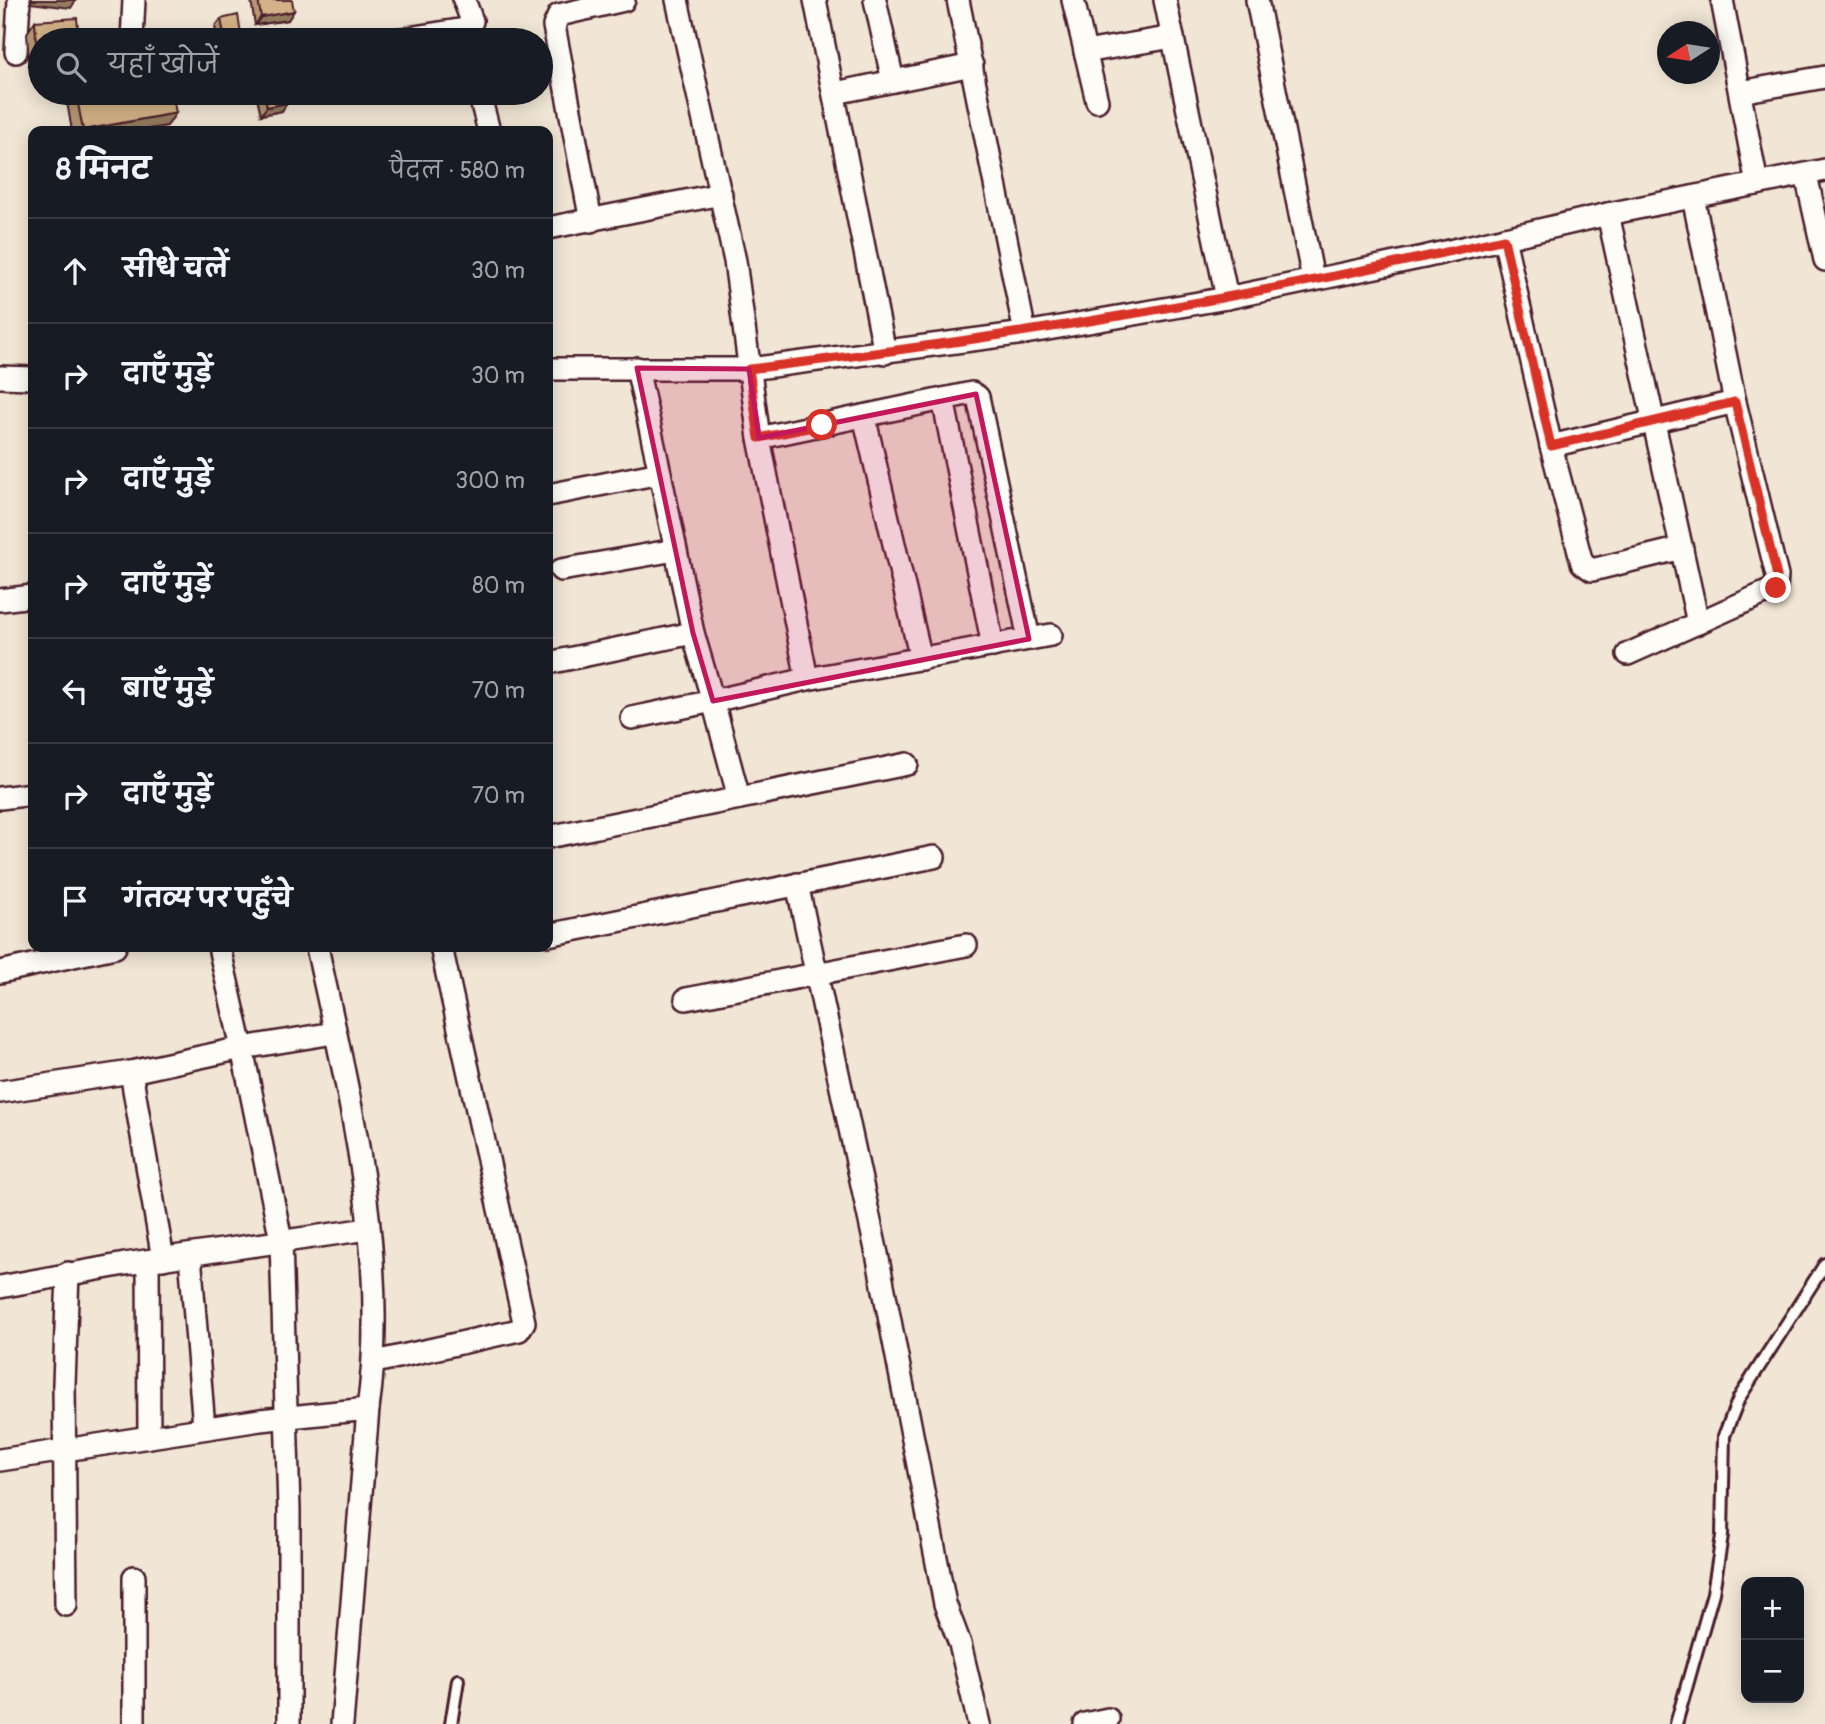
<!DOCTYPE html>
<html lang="hi">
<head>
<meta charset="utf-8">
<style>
  body { margin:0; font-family:Pangolin,"Playpen Sans Deva",sans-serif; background:#20242c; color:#f1f3f6 }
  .controls { position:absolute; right:21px; bottom:21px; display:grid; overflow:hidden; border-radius:14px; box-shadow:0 4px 18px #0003 }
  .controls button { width:63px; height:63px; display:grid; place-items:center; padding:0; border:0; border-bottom:2px solid #363941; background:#171b24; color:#f1f3f6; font:35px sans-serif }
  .compass { position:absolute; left:1657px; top:21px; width:63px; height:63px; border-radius:50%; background:#171b24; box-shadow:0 4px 18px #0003; rotate:258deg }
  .stop { position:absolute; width:21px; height:21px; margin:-16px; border:5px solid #d93025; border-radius:50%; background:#fff }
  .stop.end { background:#d93025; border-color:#fff; box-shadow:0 2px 7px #0008 }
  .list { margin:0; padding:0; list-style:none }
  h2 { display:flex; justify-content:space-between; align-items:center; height:91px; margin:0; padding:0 28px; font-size:30px }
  h2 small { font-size:23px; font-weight:400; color:#9ea1a6 }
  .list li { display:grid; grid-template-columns:46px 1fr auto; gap:21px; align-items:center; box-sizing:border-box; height:105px; padding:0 28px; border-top:2px solid #363941 }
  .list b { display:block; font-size:26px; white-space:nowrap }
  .list em { font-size:23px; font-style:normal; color:#9ea1a6 }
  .icon { flex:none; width:38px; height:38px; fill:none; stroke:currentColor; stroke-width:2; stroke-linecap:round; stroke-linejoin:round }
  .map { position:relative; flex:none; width:1825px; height:1724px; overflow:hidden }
  .search { position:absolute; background:#171b24; box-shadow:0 4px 18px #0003; left:28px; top:28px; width:525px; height:77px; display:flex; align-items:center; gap:18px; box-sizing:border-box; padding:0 24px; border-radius:38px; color:#9ea1a6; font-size:26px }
  .panel { position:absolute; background:#171b24; box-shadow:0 4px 18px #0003; left:28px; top:126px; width:525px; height:826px; border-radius:14px }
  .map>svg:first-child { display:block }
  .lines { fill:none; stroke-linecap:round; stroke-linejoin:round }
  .lane-casing { stroke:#4a1f2b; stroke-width:16 }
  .street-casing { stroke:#4a1f2b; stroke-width:26 }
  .lane { stroke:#fdfcf7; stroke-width:10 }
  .street { stroke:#fdfcf7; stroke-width:21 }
  .wall { fill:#b69873; stroke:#4a1f2b; stroke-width:2 }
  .shaded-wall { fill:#947c5e; stroke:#4a1f2b; stroke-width:2 }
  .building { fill:#d4b186; stroke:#4a1f2b; stroke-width:2 }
  .route { stroke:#d93025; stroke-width:9 }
  .marked { fill:#c2185b; fill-opacity:0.2; stroke:#c2185b; stroke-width:5; stroke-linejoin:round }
</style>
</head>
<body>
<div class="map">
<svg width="1825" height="1724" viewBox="0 0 1825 1724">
  <rect width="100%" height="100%" fill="#f1e6d5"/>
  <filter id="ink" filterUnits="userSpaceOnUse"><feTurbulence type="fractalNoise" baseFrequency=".0143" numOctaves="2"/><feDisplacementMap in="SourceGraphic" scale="14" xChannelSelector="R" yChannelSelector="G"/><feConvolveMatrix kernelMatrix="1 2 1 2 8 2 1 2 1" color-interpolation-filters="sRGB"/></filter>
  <g filter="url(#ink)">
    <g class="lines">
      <defs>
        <g id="lane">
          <polyline points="451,1724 458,1680"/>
          <polyline points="1676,1724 1713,1593 1722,1536 1724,1436 1739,1398 1825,1264"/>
        </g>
        <g id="street">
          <polyline points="677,0 735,261 759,438 807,679"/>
          <polyline points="815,0 885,353"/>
          <polyline points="875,0 893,81"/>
          <polyline points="958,0 1025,333"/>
          <polyline points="1073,0 1097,101"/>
          <polyline points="1165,0 1227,298"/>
          <polyline points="1257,0 1313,279"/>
          <polyline points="1722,0 1757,184"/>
          <polyline points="132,40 134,0"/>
          <polyline points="395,40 465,29 472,21 464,0"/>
          <polyline points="16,52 19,0"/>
          <polyline points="1085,52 1173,37"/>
          <polyline points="1740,92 1825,77"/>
          <polyline points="479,93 489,131"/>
          <polyline points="835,93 972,65"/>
          <polyline points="1806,175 1825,260"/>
          <polyline points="1693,197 1735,402"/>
          <polyline points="1608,214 1698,623"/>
          <polyline points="591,221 554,26 559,15 624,0"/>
          <polyline points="548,228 721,194"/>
          <polyline points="1504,238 1551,446 1582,563 1592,570 1682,548"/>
          <polyline points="637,368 660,473"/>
          <polyline points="548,369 749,369 1025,333 1227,298 1424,257 1608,214 1825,170"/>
          <polyline points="0,377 33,378"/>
          <polyline points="943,399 972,393 978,397 1029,639"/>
          <polyline points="864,416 921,659"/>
          <polyline points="759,438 943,399 993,646"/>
          <polyline points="1551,446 1735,402 1777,576 1776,588 1628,654"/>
          <polyline points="548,495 660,473 693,633 713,701 807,679 1051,635"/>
          <polyline points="561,570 675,550"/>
          <polyline points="0,600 33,596"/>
          <polyline points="548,663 693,633"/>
          <polyline points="632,718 713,701 739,798"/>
          <polyline points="0,798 33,794"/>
          <polyline points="548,837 907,764"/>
          <polyline points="797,884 877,1254 945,1604 960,1644 979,1724"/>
          <polyline points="548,935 934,857"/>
          <polyline points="219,947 242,1048 334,1033"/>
          <path d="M317 947C349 1096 390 1256 368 1409"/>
          <polyline points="0,972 115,947"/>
          <polyline points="686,999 966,945"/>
          <polyline points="0,1092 131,1072"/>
          <polyline points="190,1255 204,1428"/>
          <polyline points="163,1259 131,1072 242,1048 281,1240 289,1510 289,1724"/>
          <polyline points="148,1262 149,1437"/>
          <polyline points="0,1287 125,1264 368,1229"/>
          <polyline points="375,1362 519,1330 524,1322 441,947"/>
          <polyline points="0,1460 260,1420 368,1409 342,1724"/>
          <polyline points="66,1605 64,1384 68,1273"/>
          <polyline points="134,1724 134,1577"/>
          <polyline points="1085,1724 1108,1719"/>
        </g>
      </defs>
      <!-- lane casing -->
      <use href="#lane" class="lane-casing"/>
      <!-- street casing -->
      <use href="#street" class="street-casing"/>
      <!-- lane -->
      <use href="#lane" class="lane"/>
      <!-- street -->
      <use href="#street" class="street"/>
    </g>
    <!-- wall -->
    <g class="wall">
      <polygon points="251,0 292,0 288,20 255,25"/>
      <polygon points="221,19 242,40 218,40 215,27"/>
      <polygon points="35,21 40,65 29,65 27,33"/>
      <polygon points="73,93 172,93 167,126 136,131 72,131 67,102"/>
      <polygon points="256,93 293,93 286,94 282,111 261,115"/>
    </g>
    <!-- shaded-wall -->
    <g class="shaded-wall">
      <polygon points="32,0 76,0 71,8 30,3"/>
      <polygon points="294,11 288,20 255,25 261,17"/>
      <polygon points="37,53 40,53 40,65 29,65"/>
      <polygon points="287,103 282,111 261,115 267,107"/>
      <polygon points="176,113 167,126 136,131 81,131 83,130"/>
    </g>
    <!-- building -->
    <g class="building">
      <polygon points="258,0 292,0 294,11 261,17"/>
      <polygon points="238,15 242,40 225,40 221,19"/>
      <polygon points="77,18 79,40 40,40 40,53 37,53 35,21"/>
      <polygon points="76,93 172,93 176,113 83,130"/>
      <polygon points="264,93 286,93 287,103 267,107"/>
    </g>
  </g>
  <g class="lines" filter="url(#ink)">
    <!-- route -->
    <path class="route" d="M822 425 759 438 749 369C1003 339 1255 297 1504 239L1551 446 1735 402 1777 576 1776 588"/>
  </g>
  <!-- marked area -->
  <path class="marked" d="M637 368 749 369 759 438 976 394 1029 639 713 701 693 633Z"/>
</svg>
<div class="controls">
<button>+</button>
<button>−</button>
</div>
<svg class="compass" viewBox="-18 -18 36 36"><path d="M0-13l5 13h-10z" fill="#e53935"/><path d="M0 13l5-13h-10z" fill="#9ea1a6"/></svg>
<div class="stop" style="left:822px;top:425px"></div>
<div class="stop end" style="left:1776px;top:588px"></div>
<div class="search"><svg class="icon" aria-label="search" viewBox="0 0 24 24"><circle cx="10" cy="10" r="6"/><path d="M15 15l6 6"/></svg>यहाँ खोजें</div>
<section class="panel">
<h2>8 मिनट<small>पैदल · 580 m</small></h2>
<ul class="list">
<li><svg class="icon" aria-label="ahead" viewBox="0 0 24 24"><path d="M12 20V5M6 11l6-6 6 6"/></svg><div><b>सीधे चलें</b></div><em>30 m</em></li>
<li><svg class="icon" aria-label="right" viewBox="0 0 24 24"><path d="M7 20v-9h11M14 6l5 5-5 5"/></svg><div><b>दाएँ मुड़ें</b></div><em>30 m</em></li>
<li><svg class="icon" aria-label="right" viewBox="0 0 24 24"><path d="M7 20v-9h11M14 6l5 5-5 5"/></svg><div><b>दाएँ मुड़ें</b></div><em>300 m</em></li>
<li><svg class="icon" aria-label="right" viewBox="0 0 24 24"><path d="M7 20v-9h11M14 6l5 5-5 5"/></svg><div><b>दाएँ मुड़ें</b></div><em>80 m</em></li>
<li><svg class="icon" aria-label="left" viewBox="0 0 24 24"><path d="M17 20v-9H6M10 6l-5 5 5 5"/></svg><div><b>बाएँ मुड़ें</b></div><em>70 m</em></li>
<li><svg class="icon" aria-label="right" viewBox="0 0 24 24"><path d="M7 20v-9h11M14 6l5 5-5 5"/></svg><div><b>दाएँ मुड़ें</b></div><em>70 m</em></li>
<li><svg class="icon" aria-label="arrive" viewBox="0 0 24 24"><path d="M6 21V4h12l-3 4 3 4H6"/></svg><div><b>गंतव्य पर पहुँचे</b></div></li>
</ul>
</section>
</div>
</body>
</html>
